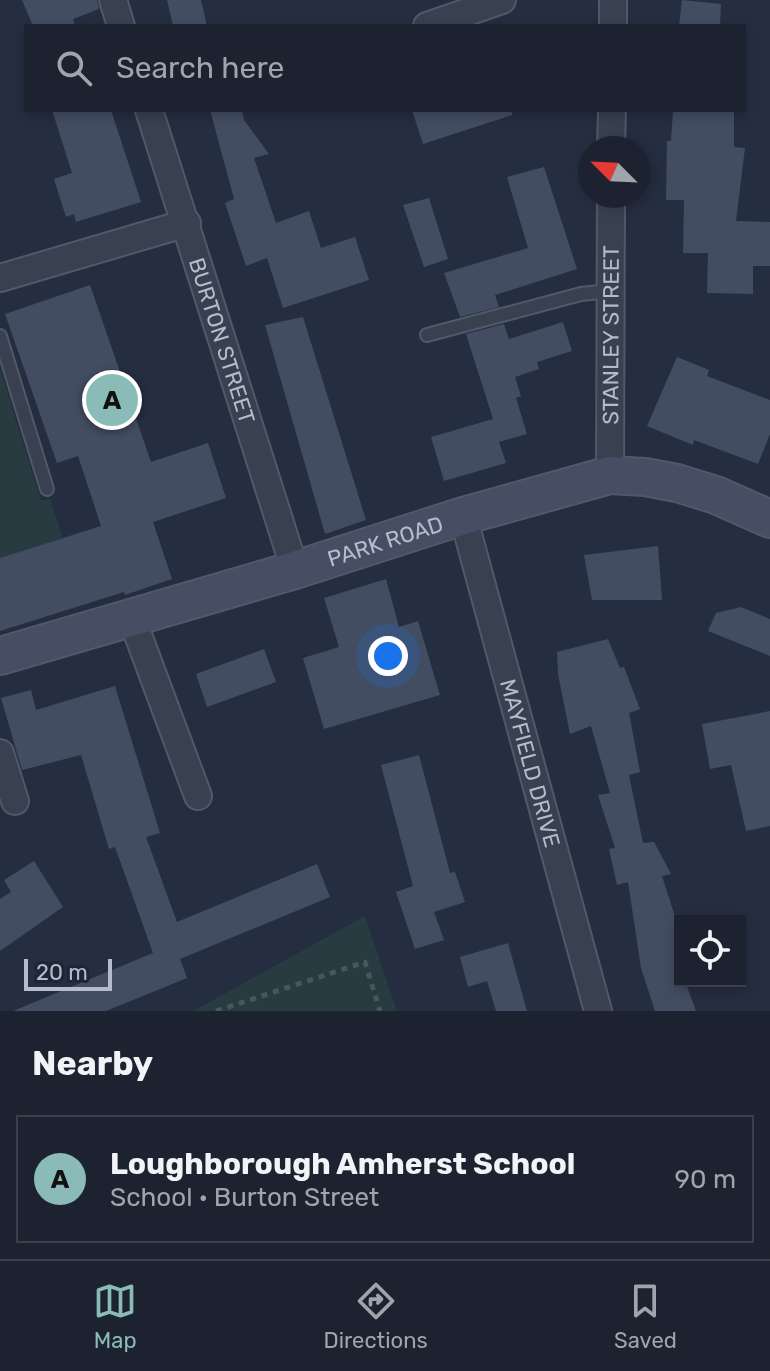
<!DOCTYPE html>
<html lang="en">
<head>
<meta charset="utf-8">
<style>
  body { margin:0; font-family:Rubik,sans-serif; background:#292f3c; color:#f1f3f6 }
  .controls { position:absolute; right:24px; bottom:24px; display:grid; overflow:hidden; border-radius:0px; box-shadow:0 4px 12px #0003 }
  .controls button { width:72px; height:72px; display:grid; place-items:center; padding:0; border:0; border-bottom:2px solid #3a3f4c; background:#1c2230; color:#f1f3f6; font:40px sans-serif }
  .compass { position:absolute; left:578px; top:136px; width:72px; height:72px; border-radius:50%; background:#1c2230; box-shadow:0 4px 12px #0003; rotate:294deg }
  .scale { position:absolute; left:24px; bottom:20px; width:88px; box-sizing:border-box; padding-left:8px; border:4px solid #b5bbca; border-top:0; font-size:22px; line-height:28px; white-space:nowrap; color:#b5bbca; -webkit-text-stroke:6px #1e2535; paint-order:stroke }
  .you { position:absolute; left:388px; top:656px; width:28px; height:28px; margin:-20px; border:6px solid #fff; border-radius:50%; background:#1a73e8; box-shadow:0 0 0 12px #1a73e833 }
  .badge { display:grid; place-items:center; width:52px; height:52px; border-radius:50%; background:#8bbbb9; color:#111; font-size:26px; font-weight:700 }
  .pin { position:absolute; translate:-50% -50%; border:4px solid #fff; box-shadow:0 2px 8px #0006 }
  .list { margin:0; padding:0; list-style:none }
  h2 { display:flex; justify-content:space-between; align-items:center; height:104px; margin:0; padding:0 32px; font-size:34px }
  h2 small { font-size:26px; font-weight:400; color:#a0a4ab }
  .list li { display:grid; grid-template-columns:52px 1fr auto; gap:24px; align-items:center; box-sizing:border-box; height:128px; margin:0 16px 16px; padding:0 16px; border:2px solid #3a3f4c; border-radius:0px }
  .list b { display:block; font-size:30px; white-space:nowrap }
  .list p { margin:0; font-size:26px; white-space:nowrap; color:#a0a4ab }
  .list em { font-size:26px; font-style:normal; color:#a0a4ab }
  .icon { flex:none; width:44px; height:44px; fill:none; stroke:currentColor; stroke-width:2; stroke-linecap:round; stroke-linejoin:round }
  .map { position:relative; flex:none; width:770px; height:1011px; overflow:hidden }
  .search { position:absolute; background:#1c2230; box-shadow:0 4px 12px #0003; left:24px; right:24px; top:24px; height:88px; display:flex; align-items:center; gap:20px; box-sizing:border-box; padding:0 28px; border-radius:0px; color:#a0a4ab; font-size:30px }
  .sheet { height:248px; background:#1c2230 }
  nav { display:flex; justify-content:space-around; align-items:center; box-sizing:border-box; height:112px; border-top:2px solid #3a3f4c; background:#1c2230; font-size:22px; color:#a0a4ab }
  nav a { display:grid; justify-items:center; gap:4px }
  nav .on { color:#8bbbb9 }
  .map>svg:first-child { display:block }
  .green { fill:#273b41 }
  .building { fill:#434d62 }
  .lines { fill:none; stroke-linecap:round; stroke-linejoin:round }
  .lane-casing { stroke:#515867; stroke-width:16 }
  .street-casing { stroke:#515867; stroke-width:30 }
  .secondary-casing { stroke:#515867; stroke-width:40 }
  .path { stroke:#45585e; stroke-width:5; stroke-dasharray:6 6; stroke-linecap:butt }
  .lane { stroke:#394050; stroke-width:12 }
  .street { stroke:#394050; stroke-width:26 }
  .secondary { stroke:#474e63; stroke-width:36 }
  .labels { text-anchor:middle; stroke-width:6; stroke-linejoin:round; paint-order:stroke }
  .street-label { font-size:22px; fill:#b5bbca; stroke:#1e2535 }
</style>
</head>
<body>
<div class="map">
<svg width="770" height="1011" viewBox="0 0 770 1011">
  <rect width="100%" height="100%" fill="#252d40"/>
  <!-- green -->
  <g class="green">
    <polygon points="0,369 41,500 50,499 63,538 0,558"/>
    <polygon points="365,916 397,1011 193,1011"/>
  </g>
  <!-- building -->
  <g class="building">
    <polygon points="22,0 97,0 99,9 73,19 75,26 33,26"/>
    <polygon points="167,0 201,0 207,26 173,26"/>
    <polygon points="682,0 721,4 720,26 679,26"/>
    <polygon points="52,110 111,110 141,202 76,222 74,214 66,217 54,179 72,173"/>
    <polygon points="210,110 242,110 244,120 269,154 254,158 276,223 309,211 321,248 355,237 369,280 283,308 267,258 246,266 225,203 234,199"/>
    <polygon points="412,110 512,110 512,115 423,144"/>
    <polygon points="673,110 734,110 734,147 745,148 736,221 770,222 770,266 753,266 753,294 707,293 708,253 683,253 684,200 666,200 667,141 671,141"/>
    <polygon points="544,167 577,269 495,295 499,307 460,317 444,273 528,248 507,177"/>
    <polygon points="429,198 448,259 424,267 403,205"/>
    <polygon points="90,285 151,462 208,443 226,498 153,522 172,579 125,595 124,592 0,631 0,558 101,526 78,456 57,463 5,314"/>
    <polygon points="303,317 366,520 325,534 265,325"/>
    <polygon points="563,322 572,351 537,362 539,369 515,377 521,396 516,398 527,434 499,442 506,463 444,481 431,437 493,419 466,334 504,324 509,339"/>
    <polygon points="677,357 709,370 707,376 770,400 770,434 758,464 694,440 693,445 647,426"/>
    <polygon points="658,546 662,600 592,600 584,555"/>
    <polygon points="386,579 399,627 418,621 440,695 324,729 303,658 339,647 324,598"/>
    <polygon points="741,607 770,619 770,656 708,631 716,613"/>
    <polygon points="608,639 620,668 624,667 640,709 629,713 640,772 629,775 643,843 654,842 671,874 662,876 680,932 680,981 685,981 696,1011 655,1011 641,968 628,882 617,885 609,849 615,848 598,795 610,793 591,726 570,734 558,674 557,652"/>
    <polygon points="264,649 276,682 207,707 196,674"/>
    <polygon points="115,686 160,833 146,837 177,922 317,864 330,897 180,959 187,978 106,1011 13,1011 153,953 115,847 109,849 81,755 22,770 1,698 31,690 36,710"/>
    <polygon points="770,711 770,826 746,831 731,765 710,769 702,724"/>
    <polygon points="419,755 450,873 455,872 465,902 434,912 444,940 415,949 396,892 413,886 381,765"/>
    <polygon points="34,861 63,907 0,951 0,899 11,892 4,880"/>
    <polygon points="508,943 527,1011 496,1011 487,981 468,987 460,957"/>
  </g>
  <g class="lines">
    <defs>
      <g id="lane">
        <polyline points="427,335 581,294 609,291"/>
        <polyline points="0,336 47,489"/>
      </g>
      <g id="street">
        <polyline points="113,0 121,26"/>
        <polyline points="427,26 502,0"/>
        <polyline points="613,26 613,0"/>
        <path id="s1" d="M149 110 295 570"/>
        <polyline points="611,148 612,110"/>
        <polyline points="0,278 187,223"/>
        <path id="s2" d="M610 475 611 196"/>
        <path id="s3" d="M463 516 598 1011"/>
        <polyline points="131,616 198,796"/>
        <polyline points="0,753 15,801"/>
      </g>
      <g id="secondary">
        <path id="s4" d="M0 656 295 570 463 516 610 475 645 477 677 483 716 495 770 519"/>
      </g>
    </defs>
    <!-- lane casing -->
    <use href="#lane" class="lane-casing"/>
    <!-- street casing -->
    <use href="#street" class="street-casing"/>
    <!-- secondary casing -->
    <use href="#secondary" class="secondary-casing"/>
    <!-- path -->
    <polyline class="path" points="216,1011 365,962 380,1011"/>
    <!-- lane -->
    <use href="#lane" class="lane"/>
    <!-- street -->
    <use href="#street" class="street"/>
    <!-- secondary -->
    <use href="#secondary" class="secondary"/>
  </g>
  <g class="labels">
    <!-- street labels -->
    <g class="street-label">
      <text dy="8" stroke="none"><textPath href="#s2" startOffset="140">STANLEY STREET</textPath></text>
      <text dy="8" stroke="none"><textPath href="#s1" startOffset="242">BURTON STREET</textPath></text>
      <text dy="8" stroke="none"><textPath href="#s4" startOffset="402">PARK ROAD</textPath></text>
      <text dy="8" stroke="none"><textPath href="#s3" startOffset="256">MAYFIELD DRIVE</textPath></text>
    </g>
  </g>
</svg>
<div class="controls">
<button><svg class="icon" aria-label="locate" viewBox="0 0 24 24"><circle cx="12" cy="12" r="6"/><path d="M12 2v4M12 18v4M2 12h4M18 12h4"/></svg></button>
</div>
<svg class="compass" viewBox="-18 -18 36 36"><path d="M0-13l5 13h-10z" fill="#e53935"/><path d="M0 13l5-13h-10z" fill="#a0a4ab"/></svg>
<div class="scale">20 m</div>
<div class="you"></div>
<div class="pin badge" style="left:112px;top:400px">A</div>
<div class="search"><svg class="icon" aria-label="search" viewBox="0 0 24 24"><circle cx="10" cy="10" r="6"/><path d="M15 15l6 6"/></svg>Search here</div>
</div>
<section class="sheet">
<h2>Nearby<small></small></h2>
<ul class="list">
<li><span class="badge">A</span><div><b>Loughborough Amherst School</b><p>School · Burton Street</p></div><em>90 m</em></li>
</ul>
</section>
<nav>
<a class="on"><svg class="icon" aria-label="map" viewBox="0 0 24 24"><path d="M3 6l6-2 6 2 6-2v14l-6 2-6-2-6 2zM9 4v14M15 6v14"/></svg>Map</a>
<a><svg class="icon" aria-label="directions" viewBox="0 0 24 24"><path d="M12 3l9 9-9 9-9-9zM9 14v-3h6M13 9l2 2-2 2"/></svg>Directions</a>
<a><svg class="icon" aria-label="saved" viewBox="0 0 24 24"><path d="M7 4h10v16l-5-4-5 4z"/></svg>Saved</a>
</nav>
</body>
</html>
